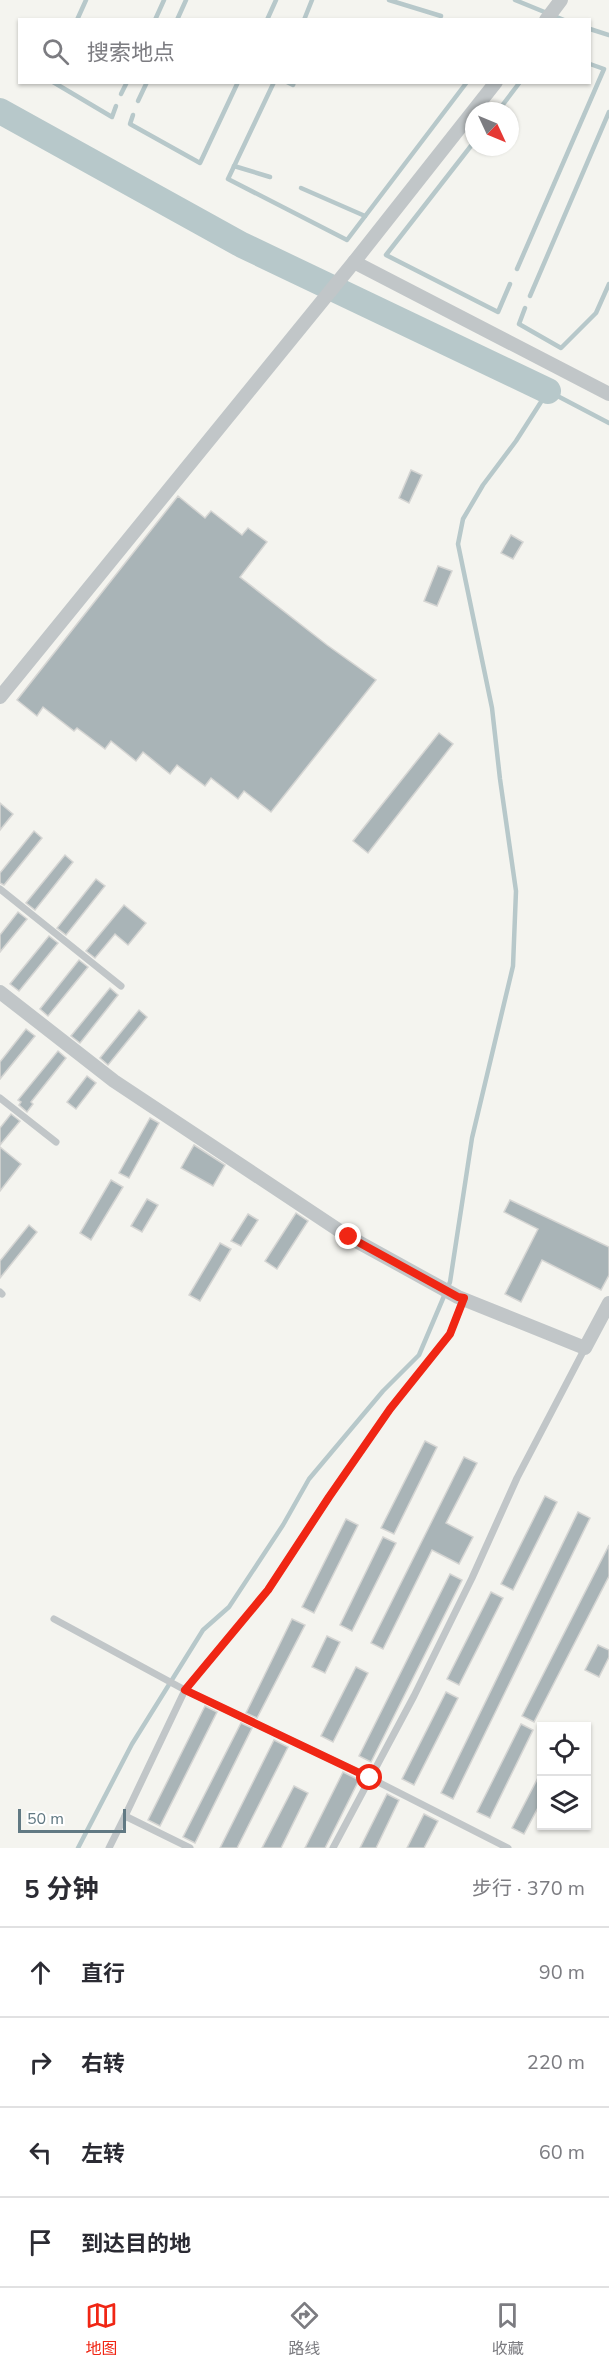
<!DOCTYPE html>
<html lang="zh">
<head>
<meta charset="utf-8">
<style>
  body { margin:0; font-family:"Nunito Sans","Noto Sans SC",sans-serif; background:#f7f7f7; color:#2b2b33 }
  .controls { position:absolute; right:18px; bottom:18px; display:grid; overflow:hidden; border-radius:0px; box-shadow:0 2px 4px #0004 }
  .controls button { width:54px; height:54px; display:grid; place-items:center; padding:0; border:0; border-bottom:2px solid #e1e1e2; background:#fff; color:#2b2b33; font:30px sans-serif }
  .compass { position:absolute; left:465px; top:102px; width:54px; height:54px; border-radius:50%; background:#fff; box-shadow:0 2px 4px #0004; rotate:134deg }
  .scale { position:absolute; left:18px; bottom:15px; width:108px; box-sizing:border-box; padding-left:6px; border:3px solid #617983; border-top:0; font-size:16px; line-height:21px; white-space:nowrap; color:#617983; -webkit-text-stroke:4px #fff; paint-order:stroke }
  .stop { position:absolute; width:18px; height:18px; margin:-14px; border:4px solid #f02614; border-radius:50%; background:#fff }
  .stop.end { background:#f02614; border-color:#fff; box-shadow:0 2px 6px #0008 }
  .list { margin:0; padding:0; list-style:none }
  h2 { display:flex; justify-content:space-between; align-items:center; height:78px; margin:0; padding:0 24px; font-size:26px }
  h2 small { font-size:20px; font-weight:400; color:#7c7c81 }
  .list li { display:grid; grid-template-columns:39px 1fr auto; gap:18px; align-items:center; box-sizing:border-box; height:90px; padding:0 24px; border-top:2px solid #e1e1e2 }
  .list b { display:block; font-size:22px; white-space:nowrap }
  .list em { font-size:20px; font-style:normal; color:#7c7c81 }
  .icon { flex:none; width:33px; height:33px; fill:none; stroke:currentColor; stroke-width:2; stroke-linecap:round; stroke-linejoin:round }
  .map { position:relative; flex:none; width:609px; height:1848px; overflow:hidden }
  .search { position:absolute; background:#fff; box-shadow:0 2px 4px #0004; left:18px; right:18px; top:18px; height:66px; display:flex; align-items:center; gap:15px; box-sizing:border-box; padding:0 21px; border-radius:0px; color:#7c7c81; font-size:22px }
  .sheet { height:438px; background:#fff }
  nav { display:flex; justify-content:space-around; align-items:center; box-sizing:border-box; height:84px; border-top:2px solid #e1e1e2; background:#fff; font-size:16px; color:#7c7c81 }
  nav a { display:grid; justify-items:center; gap:3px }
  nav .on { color:#f02614 }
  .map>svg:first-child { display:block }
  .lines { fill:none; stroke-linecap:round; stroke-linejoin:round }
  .stream { stroke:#b7c8ca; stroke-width:4.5 }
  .river { stroke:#b7c8ca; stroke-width:26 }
  .building { fill:#a9b4b7; stroke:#d5d5d3; stroke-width:1.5 }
  .lane { stroke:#c1c6c8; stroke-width:7 }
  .street { stroke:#c1c6c8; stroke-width:14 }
  .route { stroke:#f02614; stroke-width:8 }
</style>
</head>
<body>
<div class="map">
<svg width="609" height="1848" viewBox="0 0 609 1848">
  <rect width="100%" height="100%" fill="#f4f4ef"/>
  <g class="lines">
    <!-- stream -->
    <g class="stream">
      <polyline points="389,0 441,16"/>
      <polyline points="515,0 564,20"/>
      <polyline points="77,20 86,0"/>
      <polyline points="155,20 164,0"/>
      <polyline points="177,20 186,0"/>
      <polyline points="267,20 276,0"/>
      <polyline points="304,20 312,0"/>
      <polyline points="590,29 609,35"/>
      <polyline points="53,82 112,117 116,106"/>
      <polyline points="274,82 228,179 347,240 467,82"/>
      <polyline points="287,82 293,85 294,82"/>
      <polyline points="121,94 127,82"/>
      <polyline points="138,101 147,82"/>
      <polyline points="498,111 520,82"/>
      <polyline points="133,115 130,124 200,163 238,82"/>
      <polyline points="474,142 386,255 498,312 510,284"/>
      <polyline points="234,166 270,177"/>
      <polyline points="301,188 365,216"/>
      <polyline points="517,269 604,69 590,64"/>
      <polyline points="530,296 609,112"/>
      <polyline points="525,308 519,324 561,348 596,313 609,284"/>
      <polyline points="78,1848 132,1744 203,1630 229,1607 283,1525 309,1479 383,1391 419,1355 450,1282 472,1138 513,966 516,891 500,779 492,708 458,544 463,519 483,485 516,441 548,391 609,423"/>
    </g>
    <!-- river -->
    <polyline class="river" points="0,111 242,245 548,391"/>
  </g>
  <!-- building -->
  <g class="building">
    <polygon points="411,470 422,475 409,503 399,498"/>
    <polygon points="178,496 205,518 211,511 242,535 248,528 267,542 240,577 327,645 376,680 271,812 244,791 238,799 211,778 205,786 177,765 170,774 143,752 136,761 111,741 105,749 77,728 74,731 43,707 37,716 17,700"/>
    <polygon points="511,535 523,542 513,559 501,553"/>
    <polygon points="438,566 452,571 437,606 424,601"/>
    <polygon points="439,733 453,744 368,853 353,841"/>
    <polygon points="0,803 13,814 0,830"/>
    <polygon points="34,831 42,838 4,885 0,883 0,873"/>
    <polygon points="65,855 73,862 35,910 26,903"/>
    <polygon points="96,879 105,886 66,935 57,928"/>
    <polygon points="124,905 146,923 128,945 115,934 95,958 86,951"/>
    <polygon points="18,912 27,919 0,952 0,935"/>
    <polygon points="49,936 58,943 19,991 10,984"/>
    <polygon points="79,960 88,967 48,1016 40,1009"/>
    <polygon points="110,988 118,995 80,1043 71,1036"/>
    <polygon points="139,1010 147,1017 108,1065 100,1058"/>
    <polygon points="26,1029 35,1036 0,1079 0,1062"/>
    <polygon points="58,1051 66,1058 31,1102 33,1104 27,1112 19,1105 21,1102 18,1100"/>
    <polygon points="87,1076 96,1083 76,1109 67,1102"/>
    <polygon points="11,1114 20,1121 0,1145 0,1128"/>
    <polygon points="150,1118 159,1123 129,1178 119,1173"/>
    <polygon points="194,1145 225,1165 213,1186 181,1168"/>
    <polygon points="0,1147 21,1164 0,1191"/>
    <polygon points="111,1180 123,1187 91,1240 80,1233"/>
    <polygon points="147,1199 158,1205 142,1232 131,1226"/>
    <polygon points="510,1200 609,1247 609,1275 601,1290 542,1260 521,1302 505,1294 538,1229 504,1212"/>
    <polygon points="296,1213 308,1221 277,1269 265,1261"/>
    <polygon points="248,1214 258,1220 241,1246 231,1241"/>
    <polygon points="29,1225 37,1232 0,1278 0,1261"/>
    <polygon points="220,1243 231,1249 200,1301 189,1295"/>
    <polygon points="425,1441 437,1447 394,1534 381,1528"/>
    <polygon points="464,1457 477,1463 446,1523 473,1537 459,1564 432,1550 383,1649 371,1643"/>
    <polygon points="545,1496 557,1502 513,1590 501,1584"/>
    <polygon points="578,1512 590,1518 453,1799 441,1793"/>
    <polygon points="346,1519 358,1525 314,1613 302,1607"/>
    <polygon points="383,1537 396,1543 352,1631 340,1625"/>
    <polygon points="609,1545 609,1576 534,1722 522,1716"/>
    <polygon points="450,1574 462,1580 371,1762 359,1756"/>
    <polygon points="491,1592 503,1598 459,1685 447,1679"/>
    <polygon points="292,1619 305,1625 257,1718 246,1713"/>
    <polygon points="327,1636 340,1642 325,1673 312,1667"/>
    <polygon points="598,1645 609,1650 609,1657 599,1677 585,1670"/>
    <polygon points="356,1667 368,1673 333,1742 321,1736"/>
    <polygon points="446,1692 458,1698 414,1785 402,1779"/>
    <polygon points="205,1706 217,1712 160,1826 148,1820"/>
    <polygon points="241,1723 252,1728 195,1843 183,1837"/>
    <polygon points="521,1724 533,1730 490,1818 477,1812"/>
    <polygon points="274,1740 288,1747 237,1848 220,1848"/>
    <polygon points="542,1770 542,1800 524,1834 512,1828"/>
    <polygon points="343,1772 359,1780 325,1848 305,1848"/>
    <polygon points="294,1786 308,1793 281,1848 262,1848"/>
    <polygon points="387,1794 399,1800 376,1848 360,1848"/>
    <polygon points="424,1814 438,1821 424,1848 407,1848"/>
  </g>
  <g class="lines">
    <!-- lane -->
    <g class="lane">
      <polyline points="0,889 121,986"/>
      <polyline points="0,1098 56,1142"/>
      <polyline points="0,1292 2,1294"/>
      <polyline points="464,1298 450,1334 390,1409 329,1497 268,1590 185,1690 370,1778 508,1848"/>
      <polyline points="54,1619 185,1690 125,1816"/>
      <polyline points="109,1848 125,1816 190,1848"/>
      <polyline points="333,1848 414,1696 472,1578 517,1478 585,1348"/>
    </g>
    <!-- street -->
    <g class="street">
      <polyline points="546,20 561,0"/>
      <polyline points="354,262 609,394"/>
      <polyline points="0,697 354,262 496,82"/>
      <polyline points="0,992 114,1081 349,1237 458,1297 585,1348 609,1303"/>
    </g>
  </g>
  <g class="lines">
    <!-- route -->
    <polyline class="route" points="349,1237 458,1297 464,1298 450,1334 390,1409 329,1497 268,1590 185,1690 370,1778"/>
  </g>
</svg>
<div class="controls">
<button><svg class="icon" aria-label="locate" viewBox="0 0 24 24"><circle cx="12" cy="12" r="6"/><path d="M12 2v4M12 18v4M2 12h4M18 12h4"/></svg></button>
<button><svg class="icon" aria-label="layers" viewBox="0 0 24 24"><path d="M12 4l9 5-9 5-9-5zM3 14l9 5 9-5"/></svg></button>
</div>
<svg class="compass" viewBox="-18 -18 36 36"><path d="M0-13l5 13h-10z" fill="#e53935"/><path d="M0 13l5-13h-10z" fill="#7c7c81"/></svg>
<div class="scale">50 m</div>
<div class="stop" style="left:370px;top:1778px"></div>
<div class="stop end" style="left:349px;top:1237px"></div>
<div class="search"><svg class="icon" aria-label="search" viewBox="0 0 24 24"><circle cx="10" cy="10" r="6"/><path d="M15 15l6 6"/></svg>搜索地点</div>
</div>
<section class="sheet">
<h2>5 分钟<small>步行 · 370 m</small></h2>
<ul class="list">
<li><svg class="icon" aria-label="ahead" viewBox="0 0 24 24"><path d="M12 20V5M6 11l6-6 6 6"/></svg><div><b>直行</b></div><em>90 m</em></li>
<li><svg class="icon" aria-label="right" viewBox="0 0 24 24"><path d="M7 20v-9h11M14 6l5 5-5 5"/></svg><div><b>右转</b></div><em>220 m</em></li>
<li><svg class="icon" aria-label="left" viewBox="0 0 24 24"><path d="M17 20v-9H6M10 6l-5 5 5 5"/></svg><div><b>左转</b></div><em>60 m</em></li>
<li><svg class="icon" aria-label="arrive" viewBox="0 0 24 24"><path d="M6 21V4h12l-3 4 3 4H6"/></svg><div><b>到达目的地</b></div></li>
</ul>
</section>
<nav>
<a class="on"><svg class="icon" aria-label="map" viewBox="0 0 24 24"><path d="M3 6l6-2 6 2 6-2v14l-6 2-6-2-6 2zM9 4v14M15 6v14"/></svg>地图</a>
<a><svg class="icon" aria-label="directions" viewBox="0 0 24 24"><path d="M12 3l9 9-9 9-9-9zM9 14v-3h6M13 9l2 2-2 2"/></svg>路线</a>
<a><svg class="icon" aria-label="saved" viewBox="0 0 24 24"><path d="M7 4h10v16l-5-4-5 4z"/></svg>收藏</a>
</nav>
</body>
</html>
